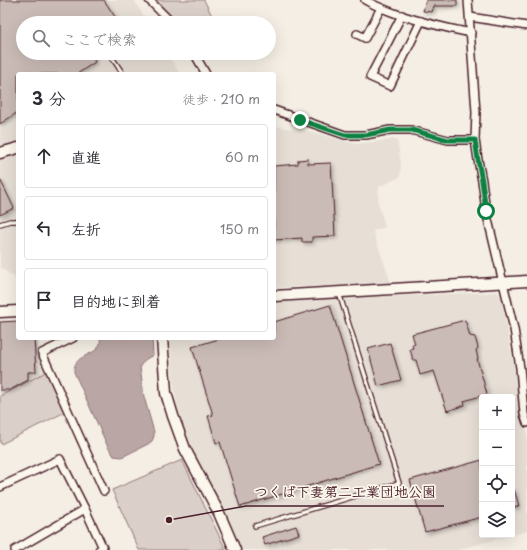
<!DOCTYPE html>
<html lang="ja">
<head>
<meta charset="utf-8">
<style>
  body { margin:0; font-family:"Playpen Sans","Klee One",sans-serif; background:#f2f2f3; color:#2b2b33 }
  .controls { position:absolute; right:12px; bottom:12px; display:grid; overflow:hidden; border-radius:4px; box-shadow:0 4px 16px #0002 }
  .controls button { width:36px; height:36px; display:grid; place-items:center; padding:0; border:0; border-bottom:1px solid #e1e1e2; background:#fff; color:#2b2b33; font:20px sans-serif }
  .stop { position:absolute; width:12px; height:12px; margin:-9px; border:3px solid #0b8043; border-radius:50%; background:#fff }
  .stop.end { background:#0b8043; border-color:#fff; box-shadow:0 1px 4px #0008 }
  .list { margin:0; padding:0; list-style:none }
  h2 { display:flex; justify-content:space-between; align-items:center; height:52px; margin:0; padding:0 16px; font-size:17px }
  h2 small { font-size:13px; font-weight:400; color:#7c7c81 }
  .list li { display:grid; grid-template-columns:26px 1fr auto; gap:12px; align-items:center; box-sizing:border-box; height:64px; margin:0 8px 8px; padding:0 8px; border:1px solid #e1e1e2; border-radius:4px }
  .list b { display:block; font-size:15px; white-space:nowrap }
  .list em { font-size:13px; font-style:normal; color:#7c7c81 }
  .icon { flex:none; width:22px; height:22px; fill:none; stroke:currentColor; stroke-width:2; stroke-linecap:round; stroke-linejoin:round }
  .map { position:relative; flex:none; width:527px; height:550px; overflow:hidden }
  .search { position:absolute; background:#fff; box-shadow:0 4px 16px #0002; left:16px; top:16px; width:260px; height:44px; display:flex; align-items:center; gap:10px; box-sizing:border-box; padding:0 14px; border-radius:22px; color:#7c7c81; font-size:15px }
  .panel { position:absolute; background:#fff; box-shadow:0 4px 16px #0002; left:16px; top:72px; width:260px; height:268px; border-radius:4px }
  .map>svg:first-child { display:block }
  .built { fill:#e7dfd6; fill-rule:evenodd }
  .green { fill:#dbd0c9; stroke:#92787a }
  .water { fill:#baa7a5; stroke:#8d7174 }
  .building { fill:#cabbb6; stroke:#4a1f2b; filter:url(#shadow) }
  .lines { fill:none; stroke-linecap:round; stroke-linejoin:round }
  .lane-casing { stroke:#4a1f2b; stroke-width:6 }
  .street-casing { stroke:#4a1f2b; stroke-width:10 }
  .secondary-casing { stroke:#4a1f2b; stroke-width:13 }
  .lane { stroke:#fbf7ec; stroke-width:3.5 }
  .street { stroke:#fbf7ec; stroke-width:7 }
  .secondary { stroke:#fbf7ec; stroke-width:10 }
  .route { stroke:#0b8043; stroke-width:5 }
  .leader { fill:none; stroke:#4a1f2b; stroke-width:1.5 }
  .callout-dot { fill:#4a1f2b; stroke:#fbf7ec; stroke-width:1.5 }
  .callout-label { font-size:14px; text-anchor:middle; font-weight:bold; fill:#4a1f2b; stroke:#fbf7ec; stroke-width:3.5; stroke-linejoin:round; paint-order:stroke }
</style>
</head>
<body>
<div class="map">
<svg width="527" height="550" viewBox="0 0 527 550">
  <defs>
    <filter id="shadow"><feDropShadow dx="2" dy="2" stdDeviation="2" flood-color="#0004"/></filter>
  </defs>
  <rect width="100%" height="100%" fill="#f4eee4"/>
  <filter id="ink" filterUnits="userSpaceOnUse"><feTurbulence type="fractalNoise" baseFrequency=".025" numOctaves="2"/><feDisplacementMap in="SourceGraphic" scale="8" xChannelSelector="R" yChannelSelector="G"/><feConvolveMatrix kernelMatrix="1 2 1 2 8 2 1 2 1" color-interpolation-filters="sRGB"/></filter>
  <g filter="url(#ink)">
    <!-- built -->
    <g class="built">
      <polygon points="0,0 134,0 148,23 23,23 23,53 167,53 180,74 18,74 18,280 0,267"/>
      <polygon points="274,126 312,132 357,144 397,139 401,164 400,177 379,187 378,202 385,227 373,231 391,283 274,288"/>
      <path d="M497 292 501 296 517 385 519 412 527 430V531L457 550H241L202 471 181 425 173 383 170 338H274V301ZM482 397H512V535H482Z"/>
      <polygon points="0,321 18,321 18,338 38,338 39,355 46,372 0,396"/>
    </g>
    <!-- green -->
    <g class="green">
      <polygon points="155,0 204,0 212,16 200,23 176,23"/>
      <polygon points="46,372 65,412 1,444 0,442 0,396"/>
      <polygon points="182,460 226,550 139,550 112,490"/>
    </g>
    <!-- water -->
    <path class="water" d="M100 338H152L153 355 146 359 140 366 144 397 154 432V436L152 441 148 444 122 457 114 456 108 447 74 372C73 351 103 358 100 338Z"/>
    <!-- building -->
    <g class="building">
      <polygon points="0,0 104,0 119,23 23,23 23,53 100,53 93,58 95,62 77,74 18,74 18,112 0,124"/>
      <polygon points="426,0 457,0 457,6 434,6 432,12 423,11"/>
      <polygon points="308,159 308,164 331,163 335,236 312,237 312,242 302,242 302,238 274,240 274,166 298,164 298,160"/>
      <polygon points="0,179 14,208 0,215"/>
      <polygon points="330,305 379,464 240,507 220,442 216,443 208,416 213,415 192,347 222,338 274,338 274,322"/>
      <polygon points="465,320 470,336 475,337 478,348 476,350 478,359 477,359 487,394 464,401 465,405 447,411 434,371 420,375 416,360 413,360 410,349 413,348 412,345 415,344 412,334"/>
      <polygon points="18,321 18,338 34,338 36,372 28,372 28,380 10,390 0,390 0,322"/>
      <polygon points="390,343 401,380 378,386 368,349"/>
      <polygon points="482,460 482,517 425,532 410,480"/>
      <polygon points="512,489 514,489 519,506 512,508"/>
      <polygon points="296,526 299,534 265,545 262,537"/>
    </g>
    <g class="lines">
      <defs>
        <g id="lane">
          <polyline points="111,56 123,74"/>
          <polyline points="0,224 10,221 18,221"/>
          <polyline points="255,526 399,483 339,293"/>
        </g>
        <g id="street">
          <polyline points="149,0 172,23"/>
          <path d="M365 0C375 6 386 10 397 14 421 22 446 28 471 33"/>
          <polyline points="468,0 476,112 475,140 478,160 482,181 486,211 514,329 520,368 524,414 527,423"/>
          <polyline points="402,15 370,77 390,86 421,21"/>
          <polyline points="470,17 527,26"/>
          <polyline points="357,34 365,38 381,8"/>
          <polyline points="194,53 206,74"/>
          <polyline points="274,110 345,135 366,135 390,130 411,130 448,140 475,140"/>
          <polyline points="73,338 42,353 104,491"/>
          <polyline points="0,487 60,459 85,509"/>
          <polyline points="15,550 85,509 103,548 99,550"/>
        </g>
        <g id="secondary">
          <polyline points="0,153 18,148"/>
          <polyline points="274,296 527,281"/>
          <polyline points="0,312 18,311"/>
          <polyline points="162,338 166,393 173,416 185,449 219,513 235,550"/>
        </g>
      </defs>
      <!-- lane casing -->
      <use href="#lane" class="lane-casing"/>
      <!-- street casing -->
      <use href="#street" class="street-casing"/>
      <!-- secondary casing -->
      <use href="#secondary" class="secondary-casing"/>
      <!-- lane -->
      <use href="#lane" class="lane"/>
      <!-- street -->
      <use href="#street" class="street"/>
      <!-- secondary -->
      <use href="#secondary" class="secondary"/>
    </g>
  </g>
  <g class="lines" filter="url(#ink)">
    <!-- route -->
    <polyline class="route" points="300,120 345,135 366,135 390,130 412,130 448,140 475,140 478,160 482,181 486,211"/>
  </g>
  <!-- callouts -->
  <path class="leader" d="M169 520L246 506H444"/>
  <circle class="callout-dot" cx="169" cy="520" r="4"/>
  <g class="callout-label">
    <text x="345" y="497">つくば下妻第二工業団地公園</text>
  </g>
</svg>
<div class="controls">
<button>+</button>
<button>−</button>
<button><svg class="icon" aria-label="locate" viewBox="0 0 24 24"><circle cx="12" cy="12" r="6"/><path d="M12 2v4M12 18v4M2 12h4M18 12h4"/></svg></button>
<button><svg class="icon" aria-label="layers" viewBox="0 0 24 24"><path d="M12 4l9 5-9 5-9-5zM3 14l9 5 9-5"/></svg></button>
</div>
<div class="stop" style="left:486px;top:211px"></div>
<div class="stop end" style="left:300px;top:120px"></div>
<div class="search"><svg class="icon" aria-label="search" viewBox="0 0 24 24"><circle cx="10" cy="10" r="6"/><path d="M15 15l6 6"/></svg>ここで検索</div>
<section class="panel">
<h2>3 分<small>徒歩 · 210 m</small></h2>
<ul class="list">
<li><svg class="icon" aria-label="ahead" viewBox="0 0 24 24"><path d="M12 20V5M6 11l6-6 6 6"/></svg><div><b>直進</b></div><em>60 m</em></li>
<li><svg class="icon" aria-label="left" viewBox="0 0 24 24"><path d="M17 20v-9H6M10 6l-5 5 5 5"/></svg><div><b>左折</b></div><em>150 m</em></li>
<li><svg class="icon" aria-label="arrive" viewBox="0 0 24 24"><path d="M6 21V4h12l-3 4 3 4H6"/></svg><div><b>目的地に到着</b></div></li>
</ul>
</section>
</div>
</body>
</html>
